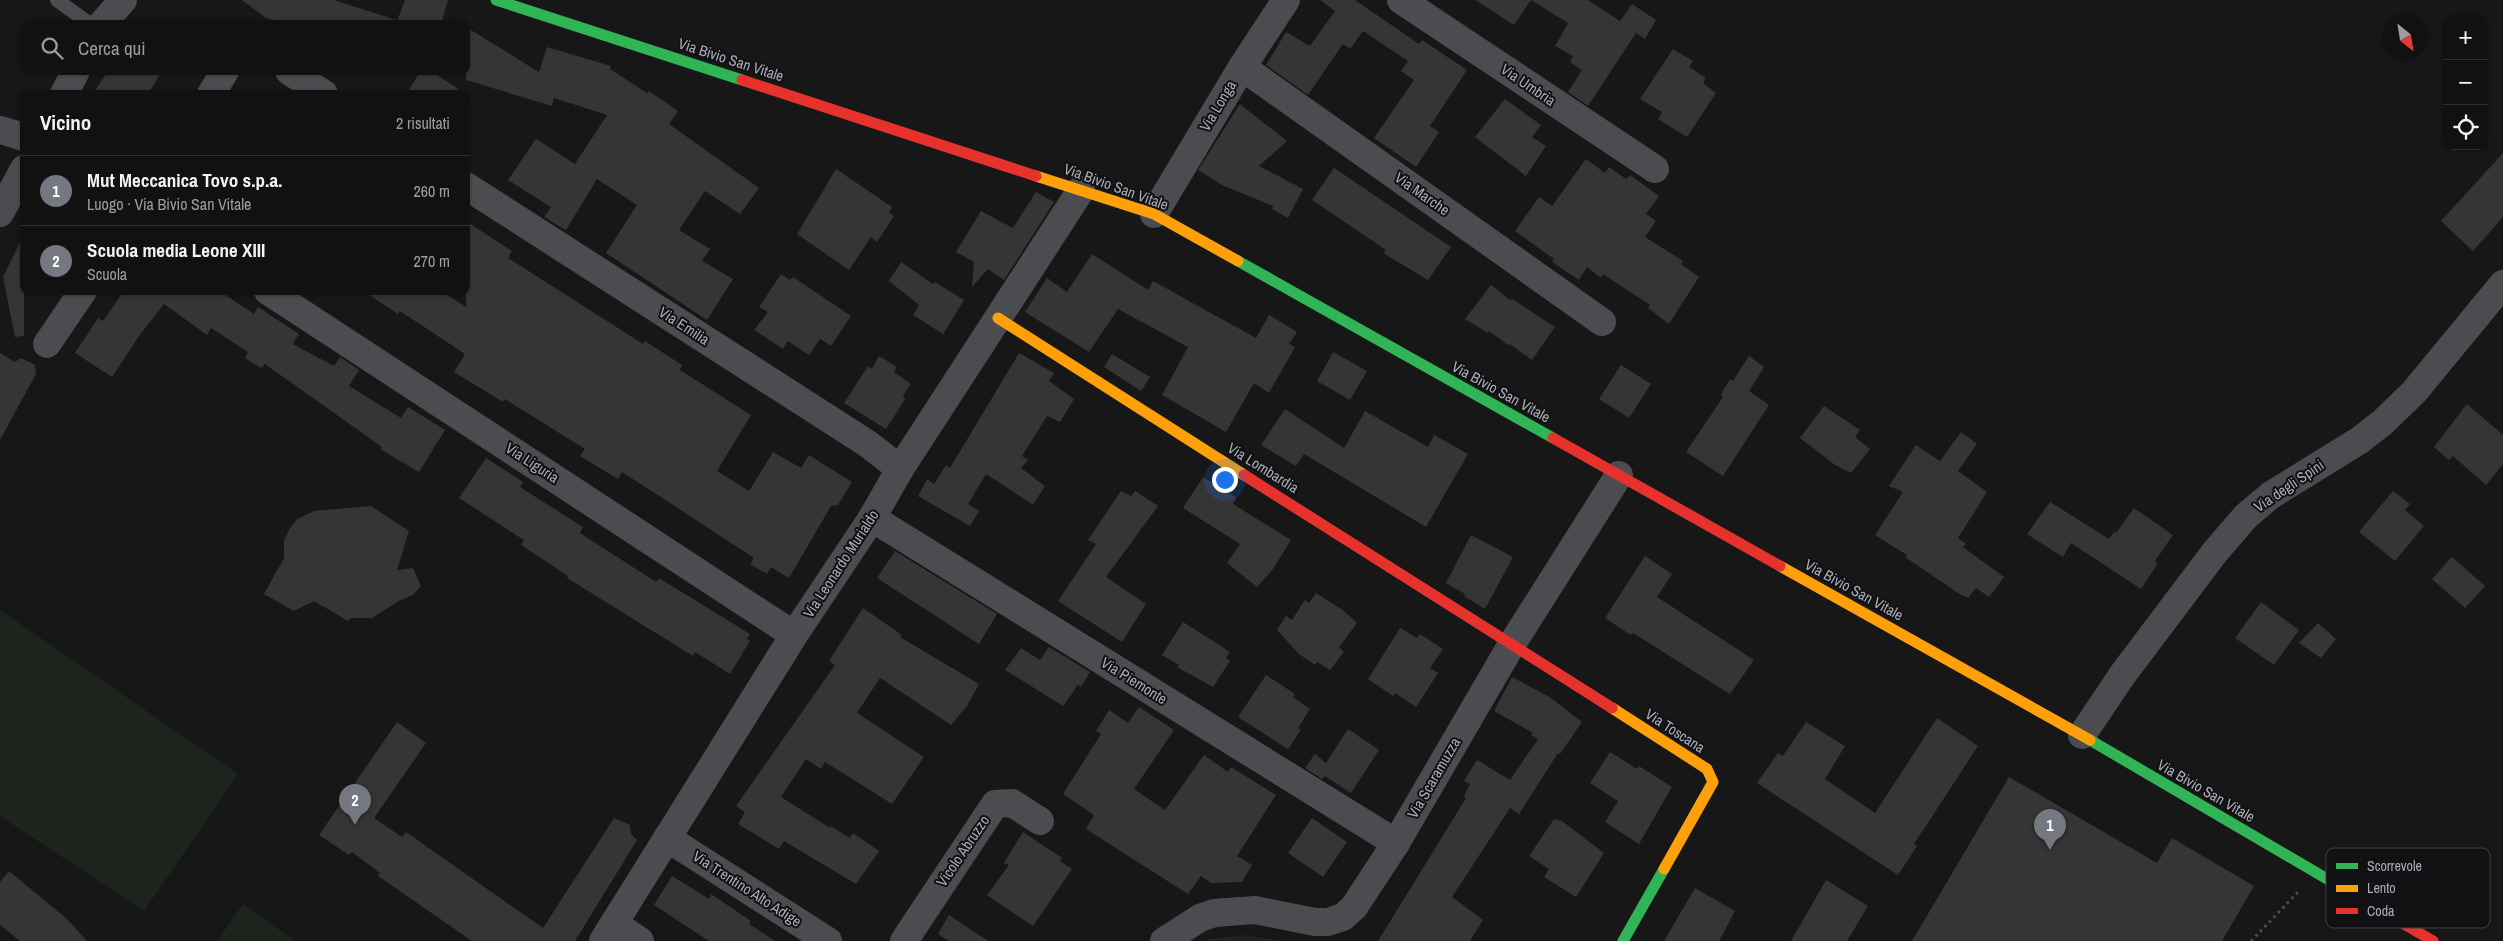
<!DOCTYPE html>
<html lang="it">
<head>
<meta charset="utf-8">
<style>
  body { margin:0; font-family:"Archivo Narrow",sans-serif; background:#1e1f1f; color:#f1f3f6 }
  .controls { position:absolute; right:15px; top:15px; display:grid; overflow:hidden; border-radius:10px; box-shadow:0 1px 4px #0004 }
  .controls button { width:45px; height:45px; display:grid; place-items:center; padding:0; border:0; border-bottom:1px solid #303131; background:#111; color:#f1f3f6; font:25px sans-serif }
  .compass { position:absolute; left:2383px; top:15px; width:45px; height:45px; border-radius:50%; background:#111; box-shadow:0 1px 4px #0004; rotate:150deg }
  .you { position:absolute; left:1224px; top:479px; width:18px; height:18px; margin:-12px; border:4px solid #fff; border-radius:50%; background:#1a73e8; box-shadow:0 0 0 8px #1a73e833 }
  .badge { display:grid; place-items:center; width:32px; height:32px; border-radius:50%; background:#757880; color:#fff; font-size:16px; font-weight:700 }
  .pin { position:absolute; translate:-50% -41px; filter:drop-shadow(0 1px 2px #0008) }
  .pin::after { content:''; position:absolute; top:26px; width:18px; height:15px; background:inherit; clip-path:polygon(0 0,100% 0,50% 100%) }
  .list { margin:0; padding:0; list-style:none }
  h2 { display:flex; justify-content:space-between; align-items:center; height:65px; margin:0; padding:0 20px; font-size:21px }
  h2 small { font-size:16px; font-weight:400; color:#9c9d9f }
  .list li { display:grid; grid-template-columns:32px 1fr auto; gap:15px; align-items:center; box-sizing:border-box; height:70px; padding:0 20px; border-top:1px solid #303131 }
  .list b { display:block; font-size:19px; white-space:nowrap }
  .list p { margin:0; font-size:16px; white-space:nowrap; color:#9c9d9f }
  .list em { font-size:16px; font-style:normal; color:#9c9d9f }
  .icon { flex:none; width:28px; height:28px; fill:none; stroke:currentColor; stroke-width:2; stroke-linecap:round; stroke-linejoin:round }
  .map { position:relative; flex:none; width:2503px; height:941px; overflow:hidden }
  .search { position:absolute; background:#111; box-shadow:0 1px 4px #0004; left:20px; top:20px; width:450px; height:55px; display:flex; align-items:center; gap:12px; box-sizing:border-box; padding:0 18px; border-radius:10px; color:#9c9d9f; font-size:19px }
  .panel { position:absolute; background:#111; box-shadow:0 1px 4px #0004; left:20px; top:90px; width:450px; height:205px; border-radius:10px }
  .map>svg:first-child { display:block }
  .green { fill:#1d241e }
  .building { fill:#353536 }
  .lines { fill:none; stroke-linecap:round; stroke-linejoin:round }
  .path { stroke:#4d4e52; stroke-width:3; stroke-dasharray:2.5 4; stroke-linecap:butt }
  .lane { stroke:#4b4c50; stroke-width:14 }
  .street { stroke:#4b4c50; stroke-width:28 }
  .fast { stroke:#30b455; stroke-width:11 }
  .slow { stroke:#ff9f0a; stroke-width:11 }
  .jam { stroke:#e5322d; stroke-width:11 }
  .labels { text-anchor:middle; stroke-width:4; stroke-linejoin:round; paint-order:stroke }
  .street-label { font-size:15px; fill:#a8adb8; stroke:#111113 }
  .key { fill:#111113; stroke:#3e4045; stroke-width:1 }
  .key-label { font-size:14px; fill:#a8adb8 }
</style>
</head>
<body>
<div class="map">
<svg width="2503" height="941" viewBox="0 0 2503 941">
  <rect width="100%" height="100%" fill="#171717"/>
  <!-- green -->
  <g class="green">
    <polygon points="0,610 238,774 144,911 0,816"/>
    <polygon points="243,904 295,941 217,941"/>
    <polygon points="1245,935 1282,941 1204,941 1208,939"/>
  </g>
  <!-- building -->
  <g class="building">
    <polygon points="242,0 334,0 396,20 395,24 285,24 266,18"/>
    <polygon points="405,0 448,0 441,24 396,24"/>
    <polygon points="1320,0 1355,0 1419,44 1422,40 1467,70 1430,126 1439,132 1416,167 1374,138 1414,80 1401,71 1408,61 1363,31 1350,49 1343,44 1308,95 1266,65 1286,32 1310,46 1335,11"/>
    <polygon points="1475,0 1588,0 1620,21 1632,4 1656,20 1645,39 1636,33 1588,106 1568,92 1582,70 1570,62 1573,56 1555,46 1568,23 1531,0 1514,25"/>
    <polygon points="466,27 539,72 547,47 611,66 610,69 647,93 649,91 678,111 669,124 759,188 740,214 705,191 679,230 710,249 702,261 733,279 707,320 606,253 637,205 597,179 566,230 544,217 551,207 508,180 536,139 575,164 607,115 554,98 552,106 466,80"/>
    <polygon points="1673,49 1693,61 1689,67 1706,78 1703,83 1716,93 1687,137 1658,119 1662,112 1640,99"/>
    <polygon points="108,71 162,71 148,94 93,94"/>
    <polygon points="420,71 431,71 466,94 407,94"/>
    <polygon points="1505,99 1541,125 1532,137 1546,146 1526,176 1475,137"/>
    <polygon points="1240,104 1287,141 1259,166 1303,189 1288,218 1272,209 1273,206 1224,186 1198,170"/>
    <polygon points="2503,153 2503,217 2473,251 2441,221"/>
    <polygon points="1586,159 1605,173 1609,167 1626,179 1630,175 1659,196 1646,214 1656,221 1645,237 1683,261 1681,264 1699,277 1669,324 1648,308 1650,305 1603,274 1601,278 1587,267 1579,280 1552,262 1554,259 1515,231 1539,197 1552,206"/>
    <polygon points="1334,168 1451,247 1428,280 1383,253 1386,250 1312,200"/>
    <polygon points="836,169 892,207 889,212 894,216 877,242 871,237 849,270 797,234"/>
    <polygon points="1036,192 1054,202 1004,280 988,269 972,287 974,262 956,252 981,211 1013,228"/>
    <polygon points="466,221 512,251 508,258 643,344 645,341 682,365 680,370 751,415 717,471 749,491 773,452 801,468 809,455 852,482 838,505 831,506 789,578 771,567 767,574 750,564 754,558 670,503 622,472 618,479 580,456 585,449 505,399 503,402 454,372 465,354 400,311 398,314 363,291 441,291 466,307"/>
    <polygon points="24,234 24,336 15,337 3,277"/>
    <polygon points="1092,254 1148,290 1153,281 1256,338 1269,315 1297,332 1289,344 1295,347 1269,393 1254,383 1226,432 1162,395 1188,347 1118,309 1089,352 1025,312 1047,278 1067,292"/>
    <polygon points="901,262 933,284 935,282 964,300 943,334 913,315 919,305 889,281"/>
    <polygon points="781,274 790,280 793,277 851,316 831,346 820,339 809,355 788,341 783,349 754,330 768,312 759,307"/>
    <polygon points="1491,285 1510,300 1512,299 1555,327 1532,360 1510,344 1508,345 1489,331 1488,333 1465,319"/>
    <polygon points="124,291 219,291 254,314 258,307 299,334 293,344 334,366 340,357 359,370 349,386 401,418 408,407 445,430 419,472 380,449 382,447 265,364 261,368 245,358 248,352 211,328 207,335 164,304 139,336 112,377 75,353 98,318 103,321"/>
    <polygon points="1333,352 1367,371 1350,400 1317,381"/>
    <polygon points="0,353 15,362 21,358 35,365 36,374 0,440"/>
    <polygon points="1019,353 1054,373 1049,381 1074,399 1060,422 1047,416 1022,456 1028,460 1021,468 1045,486 1033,505 986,474 968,504 979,511 970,526 918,496 927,479 934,484 946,465 950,468"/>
    <polygon points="1112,354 1150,377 1141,391 1104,367"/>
    <polygon points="879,356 897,367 894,372 911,384 903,396 905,399 886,429 844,403 868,366 872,369"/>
    <polygon points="1749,356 1764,367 1749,391 1769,405 1723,476 1686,452 1723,397 1721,394 1730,379 1733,381"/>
    <polygon points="1621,365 1651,384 1629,418 1599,399"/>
    <polygon points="2467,404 2503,435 2503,464 2486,485 2453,456 2449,460 2434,447"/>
    <polygon points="1824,406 1860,430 1855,437 1870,449 1851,473 1835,465 1800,438"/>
    <polygon points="1285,409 1344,448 1365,411 1428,447 1434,435 1468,454 1426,527 1304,454 1296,466 1261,445"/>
    <polygon points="1961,432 1977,444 1958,471 1987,492 1958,538 1966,544 1963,547 2004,577 1989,597 1976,588 1968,598 1961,595 1905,557 1907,555 1875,535 1903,492 1889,486 1916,445 1940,461"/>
    <polygon points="486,458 523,482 520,487 583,527 580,533 656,582 659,578 750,634 747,639 750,641 730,674 695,652 693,656 567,578 568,576 521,545 524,540 459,498"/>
    <polygon points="1203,477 1237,498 1233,504 1291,540 1273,569 1257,587 1227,563 1240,544 1183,508"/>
    <polygon points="1121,491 1131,496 1135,491 1158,506 1106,577 1146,604 1122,642 1058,601 1096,544 1088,540"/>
    <polygon points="2393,491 2410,504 2405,510 2424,526 2395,561 2359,532"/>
    <polygon points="2050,502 2109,539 2114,532 2116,533 2134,508 2173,535 2155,561 2158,563 2141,589 2071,543 2063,557 2027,534"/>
    <polygon points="371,506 409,531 397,570 413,568 421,586 413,595 399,601 372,618 351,618 348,621 314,601 294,611 264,594 284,558 284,540 290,528 297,519 314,511"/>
    <polygon points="1471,535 1513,557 1485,609 1464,596 1465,594 1446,583"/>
    <polygon points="895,551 997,614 979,644 877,578"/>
    <polygon points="1645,556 1672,574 1657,597 1754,660 1730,694 1633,633 1631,635 1605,618"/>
    <polygon points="2452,557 2485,586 2465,608 2432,579"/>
    <polygon points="1316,593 1344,611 1357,623 1339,647 1344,652 1330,670 1317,662 1315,665 1299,654 1277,630 1286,616 1292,620 1305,600 1309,603"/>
    <polygon points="2261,602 2299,630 2274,665 2235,638"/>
    <polygon points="863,608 902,635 900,637 979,684 967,706 951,725 880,678 857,713 924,757 892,804 825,762 821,769 806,759 781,797 830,828 831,826 850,838 853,833 879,851 856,884 784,841 779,849 738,824 745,812 736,806 835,665 829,661"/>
    <polygon points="1183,622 1230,652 1226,658 1230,661 1213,687 1177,667 1179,665 1162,655"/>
    <polygon points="2318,623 2336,639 2321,658 2299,643"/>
    <polygon points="1400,628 1417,638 1420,634 1443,649 1430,668 1438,673 1416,707 1395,693 1393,696 1368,679"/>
    <polygon points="1049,647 1090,672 1081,687 1078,685 1063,706 1005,670 1021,648 1040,660"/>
    <polygon points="1266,675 1295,694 1293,697 1310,709 1298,728 1301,730 1288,749 1238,717"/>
    <polygon points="1512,677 1551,698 1582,722 1560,754 1558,753 1519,814 1510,808 1452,897 1483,920 1470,941 1378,941 1466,798 1464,796 1470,784 1464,781 1477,760 1510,780 1538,739 1531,735 1533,733 1494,711"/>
    <polygon points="1139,707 1174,730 1134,789 1165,810 1204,755 1228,772 1231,767 1276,795 1237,856 1252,865 1242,882 1211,883 1201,876 1188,894 1086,829 1094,815 1063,794 1101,734 1096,731 1109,710 1128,723"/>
    <polygon points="1937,718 1978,746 1914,844 1917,846 1898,875 1757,783 1778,753 1783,756 1806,722 1845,746 1825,779 1875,813"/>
    <polygon points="397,722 426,743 374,818 402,837 406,832 543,928 614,818 630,825 631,834 637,840 575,941 472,941 378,876 380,873 352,852 349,855 319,835"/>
    <polygon points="1348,729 1379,750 1351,793 1325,776 1322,779 1305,768 1315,754 1326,763"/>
    <polygon points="1610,752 1637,769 1639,766 1672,787 1639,844 1605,822 1618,801 1590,783"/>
    <polygon points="2009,777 2157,863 2172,838 2254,886 2222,941 1912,941"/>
    <polygon points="1312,818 1347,842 1323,877 1288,853"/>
    <polygon points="1554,819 1562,821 1604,853 1576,897 1544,877 1549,869 1529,856"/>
    <polygon points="1023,832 1062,858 1060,861 1072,869 1033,926 987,895 1009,865 1004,863"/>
    <polygon points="9,871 67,919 87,941 20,941 0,925 0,882"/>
    <polygon points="672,876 709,899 711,894 751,921 749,924 775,941 709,941 654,905"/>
    <polygon points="1826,880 1868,906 1847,941 1791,941"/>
    <polygon points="1695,888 1735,911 1719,941 1664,941"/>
    <polygon points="949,915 988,941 949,941 938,934"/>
  </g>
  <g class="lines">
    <!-- path -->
    <polyline class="path" points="2251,941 2299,891"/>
    <!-- lane -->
    <polyline class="lane" points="57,0 90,24"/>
    <!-- street -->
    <g class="street">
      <polyline points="1401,0 1655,169"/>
      <polyline points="102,24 123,0"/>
      <polyline points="1242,67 1602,322"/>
      <polyline points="289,71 324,94"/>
      <polyline points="64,94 76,71"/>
      <polyline points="211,94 225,71"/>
      <polyline points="0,130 24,137"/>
      <polyline points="466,186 868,444 900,469"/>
      <polyline points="0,213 24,169"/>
      <polyline points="1154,214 1242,67 1286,0"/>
      <polyline points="268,291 794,635"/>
      <polyline points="47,344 83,291"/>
      <polyline points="872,518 1396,843"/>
      <polyline points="2082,735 2123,674 2215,552 2246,516 2271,495 2360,440 2383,422 2414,392 2503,284"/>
      <polyline points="667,838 828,941"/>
      <polyline points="615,924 640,941"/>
      <polyline points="603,941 794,635 872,518 900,469 1081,190"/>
      <polyline points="904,941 995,804 1012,803 1040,821"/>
      <polyline points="1164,941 1200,918 1214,913 1255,910 1315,922 1328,922 1343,917 1354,907 1396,843 1512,644 1619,475"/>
    </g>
    <!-- fast -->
    <g class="fast">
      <polyline points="496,0 742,80"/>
      <polyline points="1238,261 1553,438"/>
      <polyline points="2090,740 2346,890"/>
      <polyline points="1623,941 1664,869"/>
    </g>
    <!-- slow -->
    <g class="slow">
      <polyline points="1036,176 1154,214 1238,261"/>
      <polyline points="998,318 1244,475"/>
      <polyline points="1780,566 2090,740"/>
      <polyline points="1612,708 1707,769 1713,782 1664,869"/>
    </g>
    <!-- jam -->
    <g class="jam">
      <polyline points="742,80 1036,176"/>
      <polyline points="1553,438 1780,566"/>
      <polyline points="1244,475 1612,708"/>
      <polyline points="2346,890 2433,941"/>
    </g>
  </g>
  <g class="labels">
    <!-- street labels -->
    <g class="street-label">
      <text transform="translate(731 60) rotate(18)" y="5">Via Bivio San Vitale</text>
      <text transform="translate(1528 85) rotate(34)" y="5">Via Umbria</text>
      <text transform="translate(1218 106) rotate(-59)" y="5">Via Longa</text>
      <text transform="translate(1116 187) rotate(20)" y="5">Via Bivio San Vitale</text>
      <text transform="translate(1422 194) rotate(35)" y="5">Via Marche</text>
      <text transform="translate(684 326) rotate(33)" y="5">Via Emilia</text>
      <text transform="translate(1501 392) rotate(29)" y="5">Via Bivio San Vitale</text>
      <text transform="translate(532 463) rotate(33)" y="5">Via Liguria</text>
      <text transform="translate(1263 468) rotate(32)" y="5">Via Lombardia</text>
      <text transform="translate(2289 486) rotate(-34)" y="5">Via degli Spini</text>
      <text transform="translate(841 564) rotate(-57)" y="5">Via Leonardo Murialdo</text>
      <text transform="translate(1854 590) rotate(29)" y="5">Via Bivio San Vitale</text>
      <text transform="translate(1134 681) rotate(32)" y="5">Via Piemonte</text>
      <text transform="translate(1675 731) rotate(33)" y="5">Via Toscana</text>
      <text transform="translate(1434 778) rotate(-60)" y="5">Via Scaramuzza</text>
      <text transform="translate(2206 791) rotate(30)" y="5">Via Bivio San Vitale</text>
      <text transform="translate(963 851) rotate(-56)" y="5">Vicolo Abruzzo</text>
      <text transform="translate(747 889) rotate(33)" y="5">Via Trentino Alto Adige</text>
    </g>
  </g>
  <!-- legend -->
  <rect x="2326" y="848" width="164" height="80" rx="8" class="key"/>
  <rect x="2336" y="863" width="22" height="6" fill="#30b455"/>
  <rect x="2336" y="885" width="22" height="7" fill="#ff9f0a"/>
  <rect x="2336" y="908" width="22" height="6" fill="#e5322d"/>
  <g class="key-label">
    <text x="2367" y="871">Scorrevole</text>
    <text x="2367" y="893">Lento</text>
    <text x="2367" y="916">Coda</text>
  </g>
</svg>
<div class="controls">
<button>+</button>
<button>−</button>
<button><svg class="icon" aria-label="locate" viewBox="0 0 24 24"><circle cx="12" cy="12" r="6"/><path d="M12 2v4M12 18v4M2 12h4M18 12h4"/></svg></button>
</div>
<svg class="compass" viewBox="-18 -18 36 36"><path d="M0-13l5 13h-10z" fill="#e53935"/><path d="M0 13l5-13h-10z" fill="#9c9d9f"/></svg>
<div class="you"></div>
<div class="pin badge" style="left:2050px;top:850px">1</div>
<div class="pin badge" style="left:355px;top:825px">2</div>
<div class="search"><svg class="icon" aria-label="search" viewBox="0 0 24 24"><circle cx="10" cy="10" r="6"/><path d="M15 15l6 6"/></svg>Cerca qui</div>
<section class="panel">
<h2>Vicino<small>2 risultati</small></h2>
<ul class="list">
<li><span class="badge">1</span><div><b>Mut Meccanica Tovo s.p.a.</b><p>Luogo · Via Bivio San Vitale</p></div><em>260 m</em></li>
<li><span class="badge">2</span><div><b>Scuola media Leone XIII</b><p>Scuola</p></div><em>270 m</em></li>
</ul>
</section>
</div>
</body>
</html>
